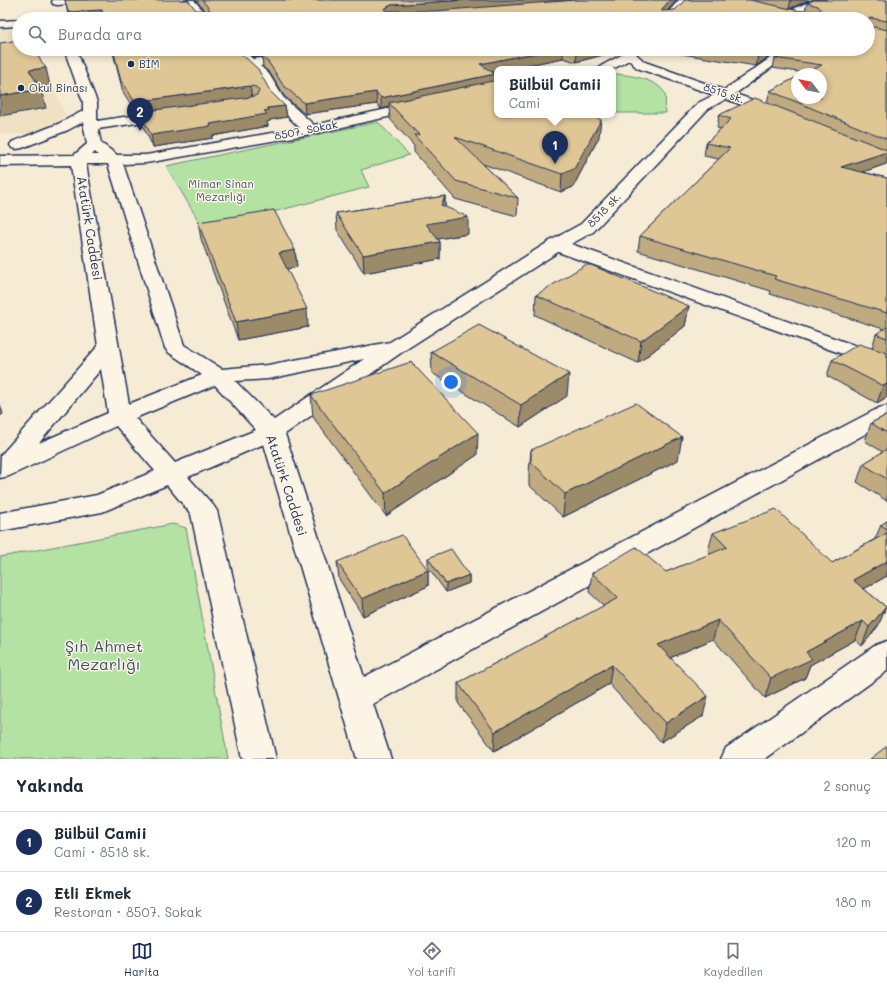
<!DOCTYPE html>
<html lang="tr">
<head>
<meta charset="utf-8">
<style>
  body { margin:0; font-family:Mali,sans-serif; background:#f2f2f3; color:#1f2937 }
  .compass { position:absolute; left:791px; top:68px; width:36px; height:36px; border-radius:50%; background:#fff; box-shadow:0 2px 6px #0003; rotate:302deg }
  .you { position:absolute; left:451px; top:382px; width:14px; height:14px; margin:-10px; border:3px solid #fff; border-radius:50%; background:#1a73e8; box-shadow:0 0 0 6px #1a73e833 }
  .badge { display:grid; place-items:center; width:26px; height:26px; border-radius:50%; background:#1b2f5e; color:#fff; font-size:13px; font-weight:700 }
  .pin { position:absolute; translate:-50% -33px; filter:drop-shadow(0 1px 2px #0008) }
  .pin::after { content:''; position:absolute; top:21px; width:14px; height:12px; background:inherit; clip-path:polygon(0 0,100% 0,50% 100%) }
  .popup { position:absolute; left:494px; top:66px; width:122px; height:52px; box-sizing:border-box; display:grid; place-content:center; border-radius:8px; background:#fff; filter:drop-shadow(0 1px 3px #0005); font-size:13px; white-space:nowrap; color:#747a83 }
  .popup b { font-size:15px; color:#1f2937 }
  .popup::after { content:''; position:absolute; left:50%; top:100%; margin-left:-8px; border:8px solid transparent; border-top-color:#fff }
  .list { margin:0; padding:0; list-style:none }
  h2 { display:flex; justify-content:space-between; align-items:center; height:52px; margin:0; padding:0 16px; font-size:17px }
  h2 small { font-size:13px; font-weight:400; color:#747a83 }
  .list li { display:grid; grid-template-columns:26px 1fr auto; gap:12px; align-items:center; box-sizing:border-box; height:60px; padding:0 16px; border-top:1px solid #e0e1e3 }
  .list b { display:block; font-size:15px; white-space:nowrap }
  .list p { margin:0; font-size:13px; white-space:nowrap; color:#747a83 }
  .list em { font-size:13px; font-style:normal; color:#747a83 }
  .icon { flex:none; width:22px; height:22px; fill:none; stroke:currentColor; stroke-width:2; stroke-linecap:round; stroke-linejoin:round }
  .map { position:relative; flex:none; width:887px; height:759px; overflow:hidden }
  .search { position:absolute; background:#fff; box-shadow:0 2px 6px #0003; left:12px; right:12px; top:12px; height:44px; display:flex; align-items:center; gap:10px; box-sizing:border-box; padding:0 14px; border-radius:22px; color:#747a83; font-size:15px }
  .sheet { height:172px; background:#fff }
  nav { display:flex; justify-content:space-around; align-items:center; box-sizing:border-box; height:56px; border-top:1px solid #e0e1e3; background:#fff; font-size:11px; color:#747a83 }
  nav a { display:grid; justify-items:center; gap:2px }
  nav .on { color:#1b2f5e }
  .map>svg:first-child { display:block }
  .built { fill:#efe1c2 }
  .green { fill:#b3e2a2; stroke:#678880 }
  .lines { fill:none; stroke-linecap:round; stroke-linejoin:round }
  .minor-casing { stroke:#1b2f5e; stroke-width:3 }
  .minor { fill:#fcf5e5; fill-rule:evenodd }
  .wall { fill:#c0aa80; stroke:#1b2f5e }
  .shaded-wall { fill:#9c8b68; stroke:#1b2f5e }
  .building { fill:#dfc695; stroke:#1b2f5e }
  .poi-dot { fill:#1b2f5e; stroke:#fcf5e5; stroke-width:1.5 }
  .labels { text-anchor:middle; stroke-width:3; stroke-linejoin:round; paint-order:stroke }
  .far-poi-label { font-size:11px; fill:#1b2f5e; stroke:#fcf5e5; text-anchor:start }
  .far-street-label { font-size:11px; fill:#1b2f5e; stroke:#fcf5e5 }
  .far-park-label { font-size:11px; fill:#39536c; stroke:#fcf5e5 }
  .street-label { font-size:13px; fill:#1b2f5e; stroke:#fcf5e5 }
  .near-park-label { font-size:16px; fill:#39536c; stroke:#fcf5e5 }
</style>
</head>
<body>
<div class="map">
<svg width="887" height="759" viewBox="0 0 887 759">
  <rect width="100%" height="100%" fill="#f6ecd5"/>
  <filter id="ink" filterUnits="userSpaceOnUse"><feTurbulence type="fractalNoise" baseFrequency=".025" numOctaves="2"/><feDisplacementMap in="SourceGraphic" scale="8" xChannelSelector="R" yChannelSelector="G"/><feConvolveMatrix kernelMatrix="1 2 1 2 8 2 1 2 1" color-interpolation-filters="sRGB"/></filter>
  <g filter="url(#ink)">
    <!-- built -->
    <polygon class="built" points="19,29 19,49 36,49 66,115 55,125 28,134 0,134 0,30"/>
    <!-- green -->
    <g class="green">
      <path d="M613 74C626 74 659 79 665 94 666 99 665 108 666 113H613Z"/>
      <polygon points="378,122 409,155 361,170 369,187 204,230 166,166"/>
      <polygon points="173,524 186,528 228,759 0,759 0,557"/>
    </g>
    <g class="lines">
      <defs>
        <g id="minor">
          <polygon points="53,0 87,0 82,3 57,5 53,4 52,2"/>
          <polygon points="184,0 194,0 210,19 199,19"/>
          <polygon points="679,0 689,0 673,19 662,19"/>
          <polygon points="813,0 826,0 795,16 787,16 786,14 787,12"/>
          <polygon points="19,20 19,26 0,27 0,21"/>
          <path d="M64 49H76L97 102V121L170 110 175 111 177 114 175 117 170 118 98 129 101 143 117 155H146L300 128 273 102 260 79 229 49H242L253 59 292 54 296 56 298 58 296 60 260 66 269 74 283 97 314 125 419 102 424 103 426 106 424 109 419 110 311 134 146 163 123 164 184 345 222 369 268 365 390 342 550 241 581 224 698 103 714 95 637 68 629 60 613 69H599L601 66 623 54 618 49H641L636 54 645 62 724 90 783 49H797L735 94 779 109 781 112 779 115H769L726 99 708 109 593 232 571 244 887 357V370L558 252 405 350 285 434 364 677 879 408 887 406V422L373 704 391 759H357L264 444 188 477 213 505 217 511 276 759H242L191 514 167 485 102 512 0 531V513L97 495 155 471 116 426 9 476 0 478 1 455 98 346 71 165 0 166V156L74 155 87 144 83 122 68 130 22 148 17 149 12 148 10 145 12 142 58 124 83 111V102ZM95 152 98 155H92ZM86 164H108L165 348 168 352 202 375 129 404ZM364 359 274 420 235 381 268 379ZM101 369 108 413 39 443ZM215 385 256 430 175 463 135 418Z"/>
          <polygon points="887,641 887,671 765,759 721,759 726,748 876,645"/>
        </g>
      </defs>
      <!-- minor casing -->
      <use href="#minor" class="minor-casing"/>
      <!-- minor -->
      <use href="#minor" class="minor"/>
    </g>
    <!-- wall -->
    <g class="wall">
      <polygon points="65,0 205,11 196,0 677,0 668,11 675,10 685,0 809,0 790,9 800,11 805,11 807,3 887,0 887,162 886,164 863,172 887,178 887,397 877,403 827,376 832,360 872,348 876,334 884,329 770,294 771,291 638,251 640,236 719,159 704,156 706,143 721,129 717,128 719,115 767,102 770,91 805,73 773,68 775,58 868,19 69,19"/>
      <polygon points="112,49 236,49 270,91 285,106 287,117 270,120 270,121 267,122 268,126 212,136 213,138 153,147 142,124 140,113 137,114 123,92"/>
      <polygon points="244,49 618,49 618,51 576,62 563,58 508,69 497,69 497,71 493,72 495,81 599,137 573,187 561,192 483,164 518,198 517,216 455,199 414,152 414,146 390,119 389,107 381,109 377,104 305,114 284,96 270,73 263,67 262,57 273,55 254,57"/>
      <polygon points="651,49 780,49 756,66"/>
      <polygon points="445,196 445,207 468,234 438,239 440,242 440,259 364,273 337,230 336,213"/>
      <polygon points="198,222 295,250 297,267 287,269 308,327 238,340 201,239"/>
      <polygon points="536,295 689,306 685,326 638,363 535,315"/>
      <polygon points="431,352 567,396 520,427 432,373"/>
      <polygon points="311,395 477,455 386,516 313,417"/>
      <polygon points="887,415 887,501 857,482 863,464 883,452 865,441 871,423"/>
      <polygon points="531,450 678,460 563,517 529,485 529,472"/>
      <polygon points="887,521 887,576 864,589 886,607 878,626 862,646 855,640 810,665 805,678 765,698 713,639 670,658 703,716 661,742 609,684 494,751 458,703 458,683 604,606 589,592 592,573 666,572 711,554 708,551 713,533 832,563 875,539 881,525"/>
      <polygon points="428,558 469,575 469,583 446,592 428,567"/>
      <polygon points="337,562 428,570 428,586 363,616 339,579"/>
    </g>
    <!-- shaded-wall -->
    <g class="shaded-wall">
      <polygon points="464,0 571,0 571,2 385,19 384,9 391,5"/>
      <polygon points="670,0 677,0 661,18 662,9"/>
      <polygon points="791,0 809,0 789,9"/>
      <polygon points="102,10 104,19 69,19 68,12"/>
      <polygon points="253,49 327,49 254,57"/>
      <polygon points="555,49 563,49 563,58 508,69 497,69 497,71 480,75 480,64"/>
      <polygon points="588,49 618,49 618,51 576,62 577,52"/>
      <polygon points="767,49 780,49 756,66 758,55"/>
      <polygon points="46,68 50,86 34,89 29,70"/>
      <polygon points="495,74 495,85 389,103 389,107 381,109 381,98"/>
      <polygon points="250,86 252,98 137,114 135,102"/>
      <polygon points="41,89 46,108 0,116 0,96"/>
      <polygon points="376,92 377,104 305,114 304,103"/>
      <polygon points="285,106 287,117 270,120 270,121 267,122 268,126 212,136 213,138 153,147 151,135 210,124 264,111 267,108"/>
      <polygon points="601,120 599,137 573,187 561,192 562,174"/>
      <polygon points="887,152 887,162 886,164 837,181 841,167"/>
      <polygon points="445,196 445,212 468,217 468,234 426,241 426,224 441,205"/>
      <polygon points="440,242 440,259 364,273 363,255"/>
      <polygon points="295,250 297,267 281,270 279,253"/>
      <polygon points="689,306 685,326 638,363 641,341"/>
      <polygon points="307,309 308,327 238,340 236,322"/>
      <polygon points="569,374 567,396 520,427 521,405"/>
      <polygon points="887,384 887,397 877,403 883,386"/>
      <polygon points="0,404 3,414 0,416"/>
      <polygon points="478,433 477,455 386,516 385,493"/>
      <polygon points="682,437 678,460 563,517 565,494"/>
      <polygon points="887,561 887,576 846,599 853,580"/>
      <polygon points="428,570 428,586 363,616 362,599"/>
      <polygon points="469,575 469,583 446,592 446,584"/>
      <polygon points="886,607 878,626 862,646 869,627"/>
      <polygon points="718,620 713,639 654,665 658,645"/>
      <polygon points="863,621 855,640 810,665 805,678 765,698 771,678 806,652"/>
      <polygon points="612,665 609,684 494,751 495,732"/>
      <polygon points="708,696 703,716 661,742 666,723"/>
    </g>
    <!-- building -->
    <g class="building">
      <polygon points="65,0 188,0 196,10 209,11 210,10 202,0 464,0 391,5 384,9 386,11 434,11 576,0 670,0 662,9 662,11 675,10 685,0 750,0 800,11 819,11 821,10 818,6 807,3 814,0 887,0 887,21 871,18 869,19 869,26 887,30 887,139 770,91 797,77 797,98 821,98 821,74 804,74 822,65 775,58 787,49 868,49 868,19 103,19 102,10 68,12"/>
      <polygon points="19,40 19,49 33,49 46,68 29,70 41,89 0,96 0,43"/>
      <polygon points="113,49 236,49 258,69 270,91 285,106 267,108 269,110 264,111 267,114 210,124 211,126 151,135 140,112 251,97 257,95 259,91 256,87 250,86 135,102 121,81"/>
      <polygon points="323,49 555,49 480,64 495,74 381,98 376,92 304,103 283,85 269,63 262,57"/>
      <polygon points="568,49 588,49 577,52"/>
      <polygon points="718,49 767,49 758,55"/>
      <polygon points="497,80 497,115 593,115 601,120 574,169 562,174 455,137 518,198 456,181 414,135 419,135 389,103"/>
      <polygon points="755,98 887,150 887,152 841,167 887,178 887,313 774,279 776,276 640,236 730,148 706,143 731,119 719,115"/>
      <polygon points="445,196 441,205 468,217 426,224 440,242 363,255 336,213"/>
      <polygon points="274,210 295,250 279,253 307,309 236,322 198,222"/>
      <polygon points="585,265 591,265 689,306 641,341 536,295"/>
      <polygon points="479,325 569,374 521,405 431,352"/>
      <polygon points="887,327 887,338 876,334"/>
      <polygon points="859,344 887,353 887,384 883,386 832,360"/>
      <polygon points="411,362 478,433 385,493 311,395"/>
      <polygon points="636,403 682,437 565,494 531,462 531,450"/>
      <polygon points="887,415 887,433 871,423"/>
      <polygon points="887,449 887,479 863,464"/>
      <polygon points="776,509 832,563 887,533 887,561 853,580 886,607 869,627 863,621 806,652 812,659 771,678 718,620 658,645 708,696 666,723 612,665 495,732 458,683 618,598 592,573 636,547 666,572 727,547 713,533"/>
      <polygon points="887,521 887,529 881,525"/>
      <polygon points="402,535 428,570 362,599 337,562"/>
      <polygon points="451,549 469,575 446,584 428,558"/>
      <polygon points="887,746 887,759 870,759"/>
    </g>
  </g>
  <!-- markers -->
  <g class="poi-dot">
    <circle cx="131" cy="64" r="4"/>
    <circle cx="21" cy="88" r="4"/>
  </g>
  <g class="labels">
    <!-- far-poi labels -->
    <g class="far-poi-label">
      <text x="139" y="68">BİM</text>
      <text x="29" y="92">Okul Binası</text>
    </g>
    <!-- far-street labels -->
    <g class="far-street-label">
      <text transform="translate(724 93) rotate(19)" y="4">8515 sk.</text>
      <text transform="translate(306 130) rotate(-11)" y="4">8507. Sokak</text>
      <text transform="translate(604 210) rotate(-46)" y="4">8518 sk.</text>
    </g>
    <!-- far-park labels -->
    <g class="far-park-label">
      <text x="221" y="188">Mimar Sinan<tspan x="221" dy="13">Mezarlığı</tspan></text>
    </g>
    <!-- street labels -->
    <g class="street-label">
      <text transform="translate(90 228) rotate(81)" y="5">Atatürk Caddesi</text>
      <text transform="translate(287 485) rotate(72)" y="5">Atatürk Caddesi</text>
    </g>
    <!-- near-park labels -->
    <g class="near-park-label">
      <text x="104" y="652">Şıh Ahmet<tspan x="104" dy="18">Mezarlığı</tspan></text>
    </g>
  </g>
</svg>
<svg class="compass" viewBox="-18 -18 36 36"><path d="M0-13l5 13h-10z" fill="#e53935"/><path d="M0 13l5-13h-10z" fill="#747a83"/></svg>
<div class="you"></div>
<div class="pin badge" style="left:555px;top:164px">1</div>
<div class="popup"><b>Bülbül Camii</b>Cami</div>
<div class="pin badge" style="left:140px;top:131px">2</div>
<div class="search"><svg class="icon" aria-label="search" viewBox="0 0 24 24"><circle cx="10" cy="10" r="6"/><path d="M15 15l6 6"/></svg>Burada ara</div>
</div>
<section class="sheet">
<h2>Yakında<small>2 sonuç</small></h2>
<ul class="list">
<li><span class="badge">1</span><div><b>Bülbül Camii</b><p>Cami · 8518 sk.</p></div><em>120 m</em></li>
<li><span class="badge">2</span><div><b>Etli Ekmek</b><p>Restoran · 8507. Sokak</p></div><em>180 m</em></li>
</ul>
</section>
<nav>
<a class="on"><svg class="icon" aria-label="map" viewBox="0 0 24 24"><path d="M3 6l6-2 6 2 6-2v14l-6 2-6-2-6 2zM9 4v14M15 6v14"/></svg>Harita</a>
<a><svg class="icon" aria-label="directions" viewBox="0 0 24 24"><path d="M12 3l9 9-9 9-9-9zM9 14v-3h6M13 9l2 2-2 2"/></svg>Yol tarifi</a>
<a><svg class="icon" aria-label="saved" viewBox="0 0 24 24"><path d="M7 4h10v16l-5-4-5 4z"/></svg>Kaydedilen</a>
</nav>
</body>
</html>
